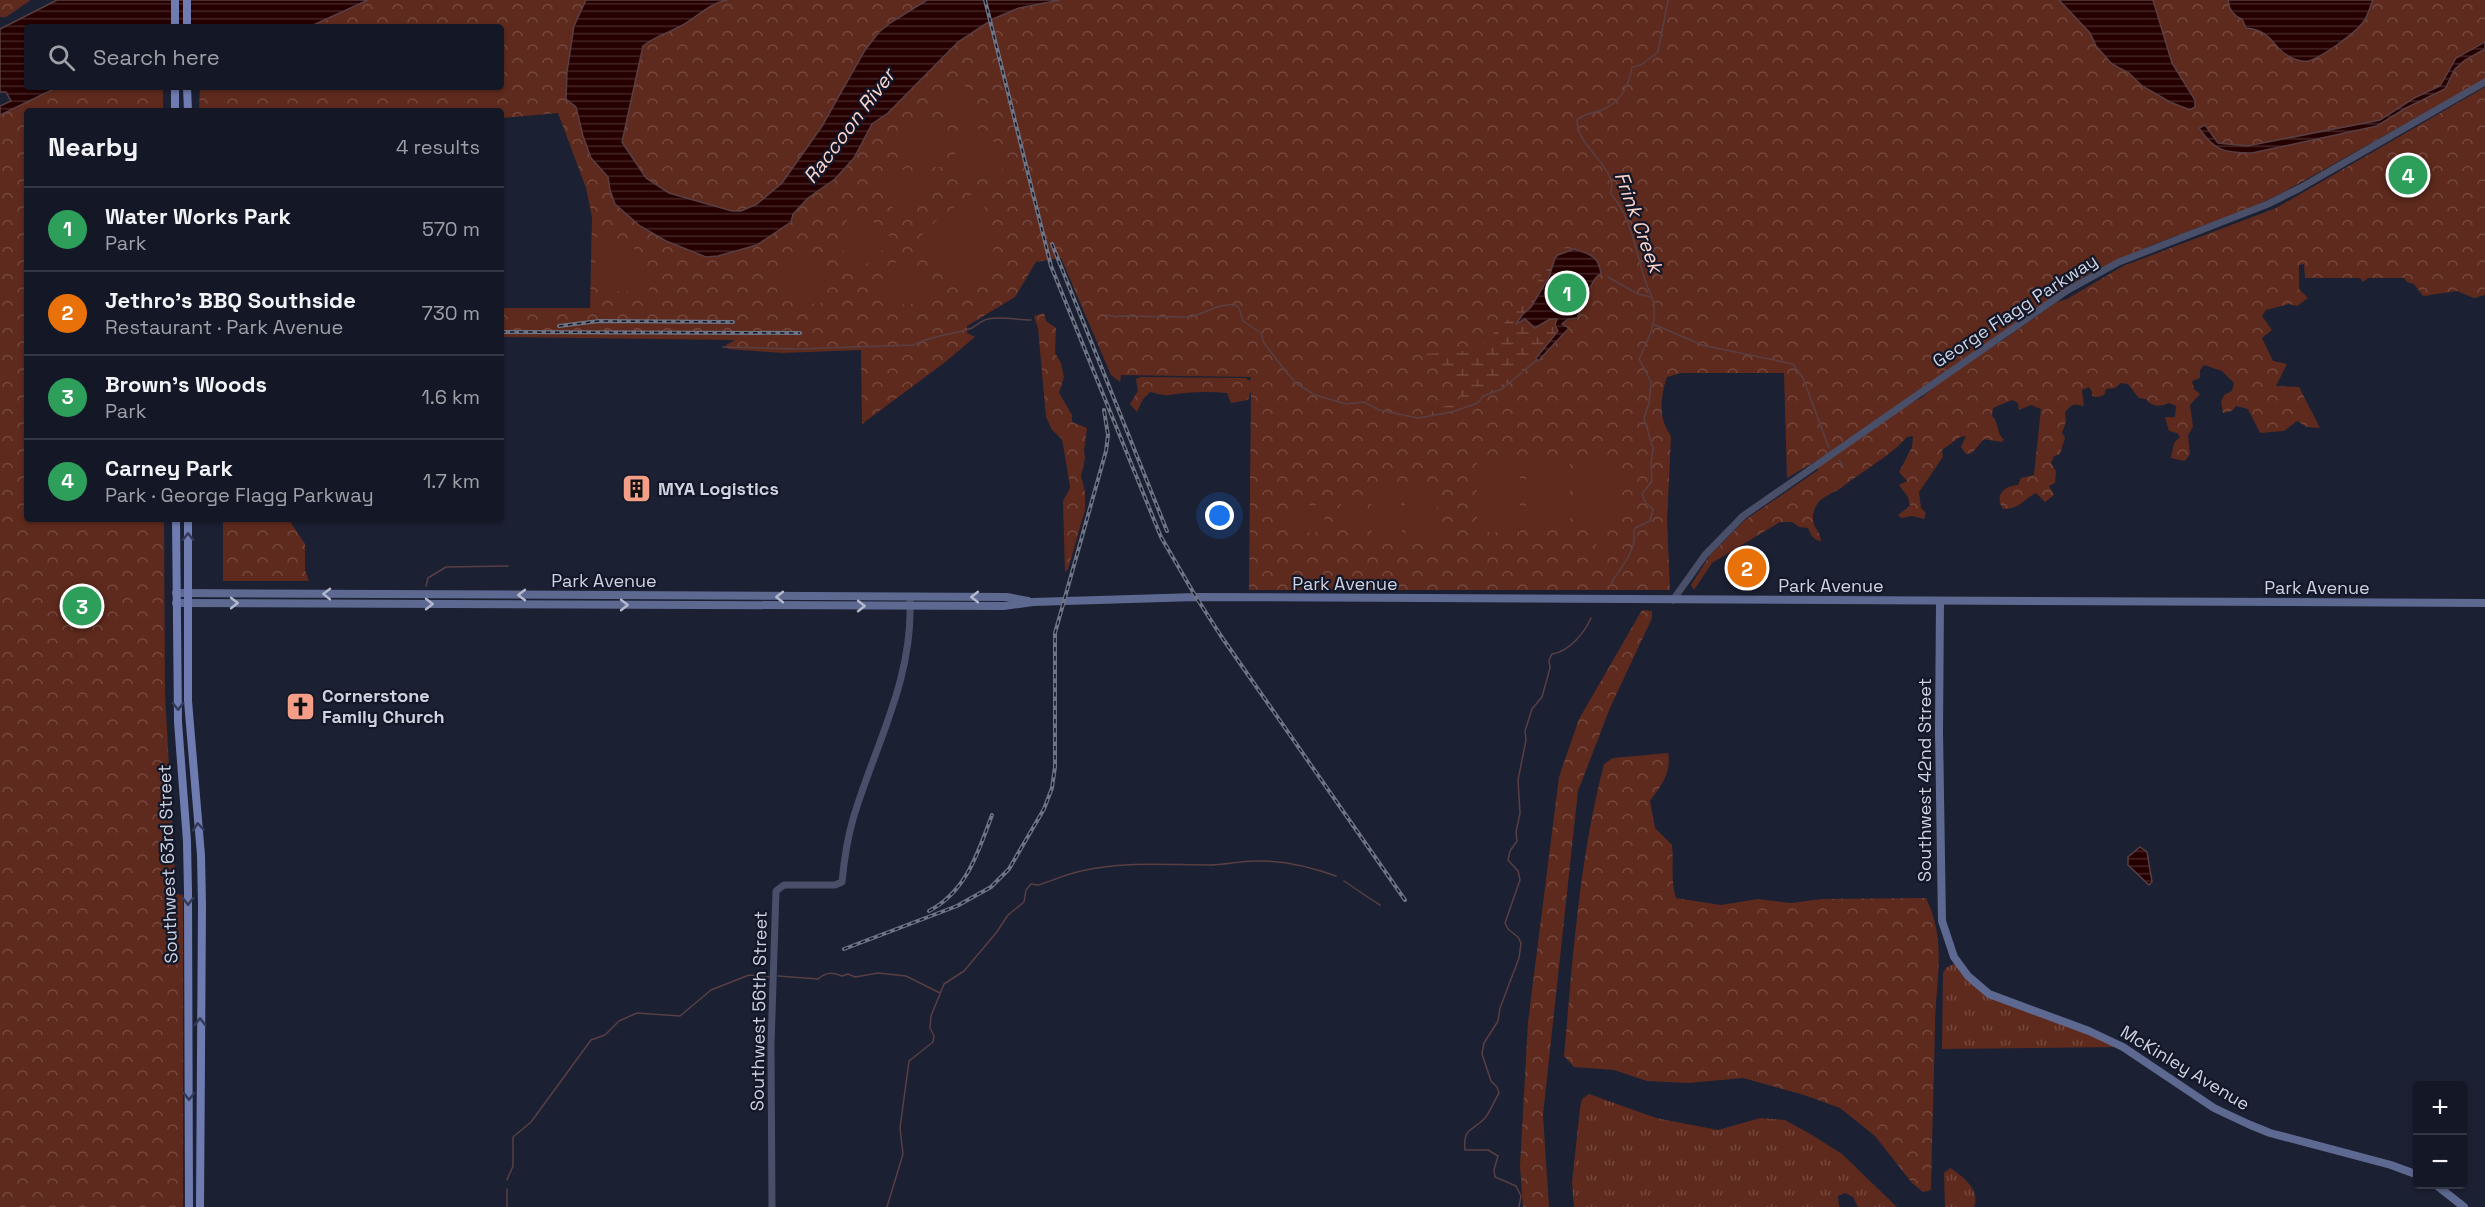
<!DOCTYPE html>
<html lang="en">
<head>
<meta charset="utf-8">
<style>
  body { margin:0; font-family:"Space Grotesk",sans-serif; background:#1d212e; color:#f1f3f6 }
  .controls { position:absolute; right:18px; bottom:18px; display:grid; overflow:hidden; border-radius:6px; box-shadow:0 2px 4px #0004 }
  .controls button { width:54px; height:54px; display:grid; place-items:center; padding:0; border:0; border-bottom:2px solid #333743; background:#141826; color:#f1f3f6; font:30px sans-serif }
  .you { position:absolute; left:1220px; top:516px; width:21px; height:21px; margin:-15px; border:4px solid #fff; border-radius:50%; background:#1a73e8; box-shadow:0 0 0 9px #1a73e833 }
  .badge { display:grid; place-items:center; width:39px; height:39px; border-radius:50%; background:#ea580c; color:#fff; font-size:20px; font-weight:700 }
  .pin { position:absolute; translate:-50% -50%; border:3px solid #fff; box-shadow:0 2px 6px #0006 }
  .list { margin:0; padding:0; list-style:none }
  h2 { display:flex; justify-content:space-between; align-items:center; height:78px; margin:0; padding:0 24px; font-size:26px }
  h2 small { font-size:20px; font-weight:400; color:#9da0a7 }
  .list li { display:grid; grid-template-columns:39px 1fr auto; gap:18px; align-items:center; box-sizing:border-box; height:84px; padding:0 24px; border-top:2px solid #333743 }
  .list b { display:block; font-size:22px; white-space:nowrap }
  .list p { margin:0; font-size:20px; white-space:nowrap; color:#9da0a7 }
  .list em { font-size:20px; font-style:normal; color:#9da0a7 }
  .icon { flex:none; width:33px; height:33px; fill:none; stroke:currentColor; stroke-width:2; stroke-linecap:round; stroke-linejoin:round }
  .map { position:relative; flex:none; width:2485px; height:1207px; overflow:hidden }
  .search { position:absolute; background:#141826; box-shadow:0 2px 4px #0004; left:24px; top:24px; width:480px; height:66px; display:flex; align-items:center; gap:15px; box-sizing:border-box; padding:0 21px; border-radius:6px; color:#9da0a7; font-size:22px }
  .panel { position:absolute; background:#141826; box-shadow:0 2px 4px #0004; left:24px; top:108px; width:480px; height:414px; border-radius:6px }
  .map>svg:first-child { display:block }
  .grass { fill:url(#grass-tufts) }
  .forest { fill:url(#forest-crowns) }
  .wetland { fill:url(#wetland-marsh) }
  .garden { fill:#5e2a1d }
  .water { fill:url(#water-rules); stroke:#593f43; stroke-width:1.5 }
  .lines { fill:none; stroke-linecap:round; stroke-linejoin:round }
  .stream { stroke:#593f43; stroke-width:1.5 }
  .tertiary { stroke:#494f69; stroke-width:7 }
  .secondary { stroke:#5e6992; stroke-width:8 }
  .primary { stroke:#6f7cb1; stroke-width:8 }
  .rail-casing { stroke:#6f7484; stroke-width:4 }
  .rail { stroke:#121729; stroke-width:1.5; stroke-dasharray:4.5; stroke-linecap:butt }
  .oneway { stroke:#333a59 }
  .oneway2 { stroke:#b3b8cc }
  .labels { text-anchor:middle; stroke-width:4.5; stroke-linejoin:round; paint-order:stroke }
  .street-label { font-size:18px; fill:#cfd3e0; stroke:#121729 }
  .poi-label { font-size:18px; font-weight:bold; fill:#cfd3e0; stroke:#121729; text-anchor:start }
  .water-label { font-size:20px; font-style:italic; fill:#ffd4c9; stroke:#121729 }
</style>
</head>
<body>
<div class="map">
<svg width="2485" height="1207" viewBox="0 0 2485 1207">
  <defs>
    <pattern id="grass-tufts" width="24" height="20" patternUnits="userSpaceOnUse" patternTransform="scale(1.5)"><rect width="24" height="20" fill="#5e2a1d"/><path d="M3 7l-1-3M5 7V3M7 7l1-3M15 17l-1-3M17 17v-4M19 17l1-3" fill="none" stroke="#74483e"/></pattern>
    <pattern id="forest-crowns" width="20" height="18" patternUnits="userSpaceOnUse" patternTransform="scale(1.5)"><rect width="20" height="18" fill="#5e2a1d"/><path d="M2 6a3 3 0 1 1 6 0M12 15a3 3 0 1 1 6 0" fill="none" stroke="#74483e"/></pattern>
    <pattern id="wetland-marsh" width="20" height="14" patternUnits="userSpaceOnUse" patternTransform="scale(1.5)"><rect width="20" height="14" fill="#5e2a1d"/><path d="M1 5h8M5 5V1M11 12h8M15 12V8" fill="none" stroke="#74483e"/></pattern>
    <pattern id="water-rules" width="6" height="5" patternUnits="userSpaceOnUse" patternTransform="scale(1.5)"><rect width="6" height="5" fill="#260000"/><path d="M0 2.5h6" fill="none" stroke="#442425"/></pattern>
  </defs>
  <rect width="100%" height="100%" fill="#1b2033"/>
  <!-- grass -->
  <g class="grass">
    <polygon points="1957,962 1977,985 2123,1047 1942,1049 1943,973 1946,968"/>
    <polygon points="1589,1094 1656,1118 1718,1130 1760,1118 1785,1120 1812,1135 1842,1154 1897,1207 1858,1207 1853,1197 1845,1193 1838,1196 1839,1207 1574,1207 1572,1183 1580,1108 1582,1099"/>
    <path d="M1950 1168C1963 1176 1981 1191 1974 1207H1945L1944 1173Z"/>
  </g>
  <!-- forest -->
  <g class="forest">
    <polygon points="0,0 31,0 6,17 0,17"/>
    <path d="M359 0H2485V79L2280 194 2255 206 2147 247 2085 276 1818 460 1787 478 1784 373H1681L1667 377C1662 390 1659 413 1665 425 1667 431 1670 432 1671 438L1667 520 1670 590H1249L1251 391 1248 400 1231 403 1227 393C1208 391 1187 392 1169 395 1164 396 1156 393 1150 392L1143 399 1137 412 1130 404 1138 391 1136 379 1141 377 1245 378 1250 381 1251 377 1121 375 1120 382 1111 375 1061 258 1036 262 1015 297 967 326V333L975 337 944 363 862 424 861 350 782 353 728 349 726 345 735 340 501 337V308H590L592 217 586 188 558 113 501 118V111H199L200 87H501V27H305L357 6Z"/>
    <polygon points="42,87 163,87 163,111 27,111 27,519 164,519 165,693 176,894 183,895 183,1207 0,1207 0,109"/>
    <path d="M2485 87V295L2474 298 2457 291 2423 296 2414 284 2407 282 2404 278H2368L2363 282 2360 278H2305L2304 264 2299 265V289L2308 298 2297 306 2289 304 2266 310 2262 316 2272 330 2262 338 2273 361 2287 364 2276 386 2299 387 2320 428 2307 427 2297 421 2284 431 2260 433 2248 409 2236 406 2232 411 2223 413 2221 402 2224 395 2232 391 2234 383 2222 371 2204 365 2200 370V378L2192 381 2194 389 2200 394 2190 405 2193 427 2188 435 2190 454 2185 461 2171 458 2174 443 2180 437 2177 433 2169 431 2165 417H2175L2176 406 2169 403C2161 407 2151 407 2146 399L2139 398 2128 384 2121 383 2115 388 2106 389 2104 395 2098 397 2092 396V392L2089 387 2082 390 2084 406C2073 404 2073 403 2065 412L2066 421 2062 433 2065 438 2060 454 2054 456 2051 463 2056 471 2055 483 2049 486 2054 495 2045 502 2036 493C2022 500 2021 509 2003 509 1994 495 2004 486 2018 485L2021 478 2034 475 2041 409 2031 405 2019 410 2018 403 2012 400 1993 408 1992 416C1999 422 1996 433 2004 440L2001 442 1984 439 1972 453 1966 454 1961 447 1966 436 1960 437 1942 450 1943 457 1919 492 1921 508 1926 513 1924 519 1912 516 1901 518 1898 515 1910 506 1908 497 1899 485 1907 481 1899 472 1912 447 1913 436 1907 437C1894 453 1863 471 1845 485 1833 495 1815 496 1813 516 1812 527 1821 532 1821 541 1813 540 1811 535 1808 528L1799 527 1792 522H1780L1712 563 1694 590 1691 585 1710 555 1745 520 1818 470 1817 468 1907 405 1921 398 1951 373 2003 340 2057 302 2067 299 2123 266 2276 208Z"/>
    <polygon points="1044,313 1046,321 1056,328 1055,353 1061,363 1064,377 1059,393 1072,415 1072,422 1087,428 1084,451 1085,458 1081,476 1085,492 1085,510 1068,569 1065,572 1063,501 1070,488 1069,480 1062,439 1052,430 1046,417 1038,328 1034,316"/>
    <polygon points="223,519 289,520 305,544 305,570 309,581 223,581"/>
    <polygon points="1642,610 1652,611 1652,618 1610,708 1578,791 1543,1115 1549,1207 1523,1207 1520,1166 1528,1022 1559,777 1579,719"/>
    <path d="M1668 753C1672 772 1661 786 1650 801L1655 828 1672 845C1674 867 1670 876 1676 898L1721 905 1758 899 1791 903 1822 899 1926 898C1947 941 1936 979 1935 1024 1934 1079 1932 1135 1931 1190L1923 1192 1912 1183 1875 1136 1840 1108 1804 1095 1743 1078 1688 1083 1647 1081 1614 1070 1574 1067 1564 1056C1573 958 1579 860 1604 764L1613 758Z"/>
  </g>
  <!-- wetland -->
  <polygon class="wetland" points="1560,248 1574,249 1558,255 1555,258 1549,277 1531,308 1522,315 1517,323 1525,319 1535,328 1550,319 1557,319 1558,331 1556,337 1536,358 1504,385 1468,406 1432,416 1431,414 1434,409 1450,405 1460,398 1460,382 1441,364 1428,363 1423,358 1424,354 1476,350 1528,300 1551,257"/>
  <!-- garden -->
  <g class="garden">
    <path d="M964 85 982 117C965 126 948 121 936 106Z"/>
    <path d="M932 118 949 119 942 166 938 168 893 152C900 132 912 121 932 118Z"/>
    <path d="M968 124C993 133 1006 153 1001 179L954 172C949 158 963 137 968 124Z"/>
    <polygon points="906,169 923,174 936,183 918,208 906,219 902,219 873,183 881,176"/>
    <path d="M974 193C1000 221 1001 262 974 289L934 260 920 244V237L937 220Z"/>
    <path d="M855 209 879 226 891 238V243L855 273C838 253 837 229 855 209Z"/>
    <path d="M596 237C637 238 647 256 649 293L599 290 595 287Z"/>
    <path d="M821 254 826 299 822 303 806 304 776 299C778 274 795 254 821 254Z"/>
    <path d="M902 255 906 256 918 267 936 291C916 308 892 310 872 291Z"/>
    <rect x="1574" y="456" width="44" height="73"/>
    <rect x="1477" y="459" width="43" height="73"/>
    <polygon points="1570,461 1570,530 1526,530 1526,463"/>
    <polygon points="1436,488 1438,536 1406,538 1404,489"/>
    <polygon points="1401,489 1402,538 1372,538 1371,490"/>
    <polygon points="1341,495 1367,495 1368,528 1341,528"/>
    <polygon points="1324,505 1325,532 1289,533 1288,506"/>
    <polygon points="1613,536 1614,555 1597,557 1596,537"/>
    <polygon points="1592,537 1593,557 1577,558 1575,538"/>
  </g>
  <!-- water -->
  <g class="water">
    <polygon points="57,0 368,0 309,27 27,27 27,87 58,87 0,115 0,106 11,101 6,92 0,92 0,29"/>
    <path d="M586 0H728C711 2 696 18 681 26 668 33 655 36 643 46L622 142 646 178 669 193 732 211H741L757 204 782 183 822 126 865 50 879 32 890 23 927 0H1060L1019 8 993 19 958 42 888 113 872 124 854 158 835 179 808 198 793 214 791 222 757 245 718 256 706 257 666 241 640 226 615 204 610 190 608 177 591 158 583 136 576 107 566 99 567 72 574 26Z"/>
    <polygon points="2059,0 2153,0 2172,63 2195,100 2195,107 2190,110 2170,102 2142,86 2129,73 2112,64 2096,46 2090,33"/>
    <path d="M2228 0H2373C2370 7 2368 15 2364 21 2357 32 2321 58 2308 61 2303 62 2295 60 2290 57 2271 47 2274 31 2246 28L2242 19C2233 16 2229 9 2228 0Z"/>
    <path d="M2485 42V49L2465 60 2455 69 2445 89 2406 108 2377 126 2252 153C2225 153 2214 151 2199 128L2205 125 2218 143 2247 146 2380 120 2414 98 2440 86 2456 58Z"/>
    <path d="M1574 249C1590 254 1599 256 1601 274 1591 277 1583 307 1577 318L1568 319 1562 324 1569 328 1538 361 1536 358 1558 331 1555 325 1557 319H1550L1535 328 1525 319 1516 324 1522 315 1531 307 1549 277 1555 258 1558 255Z"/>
    <polygon points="2140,847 2147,852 2152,882 2149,885 2128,865 2128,857"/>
  </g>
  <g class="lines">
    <!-- stream -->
    <g class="stream">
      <polyline points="1608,277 1638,294 1650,297"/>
      <polyline points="1106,315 1116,317 1118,316 1191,317 1220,306 1234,304 1239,308 1243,321 1261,333 1264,343 1287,373 1297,384 1315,395 1346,404 1364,402 1379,410 1418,418 1452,412 1478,403 1483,396 1502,389 1537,360"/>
      <polyline points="1653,324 1702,345 1793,364 1803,378 1829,448"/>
      <path d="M723 347 796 349 913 345C932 335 952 335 972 328 977 325 982 320 988 319 1001 316 1018 320 1031 320"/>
      <polyline points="1839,460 1843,466"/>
      <path d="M1611 584C1618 570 1631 558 1634 542 1635 537 1633 533 1635 528L1650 521 1653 509 1646 503 1642 494 1652 481 1651 465 1653 448 1644 418 1649 403 1651 382 1639 359C1647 342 1656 326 1654 306 1654 298 1647 288 1645 280 1635 250 1632 218 1611 194 1611 189 1613 185 1611 180 1604 158 1577 144 1577 120 1584 113 1590 114 1599 111 1619 104 1629 88 1632 67L1641 65 1658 52 1668 0"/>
      <polyline points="426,586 428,578 446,567 508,566"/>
      <path d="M1344 881C1356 889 1367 897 1380 905"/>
      <path d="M778 976 818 979C826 972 833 972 842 976L848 974 855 977 878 973 906 976 940 993"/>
      <polyline points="507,1180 513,1166 513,1137 531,1122 591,1040 605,1035 619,1021 637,1013 680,1016 711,990 749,975 769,977"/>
      <polyline points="507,1189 507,1207"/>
      <path d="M887 1207 903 1154 900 1128 909 1061 933 1042 934 1036 930 1028 931 1016 944 984 964 971 996 933 1008 915 1024 902 1026 890 1031 884 1038 885C1052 881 1066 874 1081 871 1123 861 1166 865 1209 865 1224 865 1240 861 1255 861 1281 860 1311 867 1336 876"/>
      <path d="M1519 1207 1521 1196 1516 1186 1495 1177 1494 1170 1498 1156 1488 1150H1465C1463 1128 1471 1132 1484 1119 1490 1113 1494 1101 1499 1093L1497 1087 1491 1081 1482 1054 1484 1043 1498 1021 1500 1008 1519 958 1521 943 1518 937 1508 929 1505 923 1520 880 1518 871 1508 860 1510 851 1517 841 1516 832 1520 813 1518 780 1526 740 1525 731 1532 709 1542 697 1550 668 1549 660 1552 654C1569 652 1585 632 1591 618"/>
    </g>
    <!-- tertiary -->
    <g class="tertiary">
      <polyline points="1673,600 1705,555 1743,516 2068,290 2119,262 2268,204 2300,188 2485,82"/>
      <path d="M772 1207 771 1045 776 891 784 885H835L842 882C844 861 847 840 853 819 875 745 913 680 910 601"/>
    </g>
    <!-- secondary -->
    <g class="secondary">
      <polyline points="176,593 1007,597 1028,601"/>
      <polyline points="1940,601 1939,731 1942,921 1954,957 1968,976 1989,994 2089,1031 2123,1047 2214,1108 2248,1124 2270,1133 2391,1165 2418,1175"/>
      <polyline points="176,603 1004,606 1033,602 1196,597 2485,603"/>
      <polyline points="2435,1184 2464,1207"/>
    </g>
    <!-- primary -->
    <g class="primary">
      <polyline points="175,0 175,27"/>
      <polyline points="187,0 187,27"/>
      <polyline points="175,87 175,111"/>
      <polyline points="187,87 188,111"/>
      <polyline points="176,519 178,722 187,841 188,892 189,1207"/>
      <polyline points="188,519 188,701 201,855 202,905 200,1207"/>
    </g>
    <defs>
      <g id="rail">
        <polyline points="985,0 1051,266 1161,537 1196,597 1221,636 1405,900"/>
        <polyline points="1052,244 1167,531"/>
        <polyline points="559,326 599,321 733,322"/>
        <polyline points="501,332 800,333"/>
        <path d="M929 911C967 891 978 852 992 815"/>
        <polyline points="844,949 957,906 991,887 1009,869 1044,809 1052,788 1055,767 1055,633 1106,451 1108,435 1104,410"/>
      </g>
    </defs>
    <!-- rail casing -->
    <use href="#rail" class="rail-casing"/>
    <!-- rail -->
    <use href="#rail" class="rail"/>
  </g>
  <!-- one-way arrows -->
  <defs><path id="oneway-chevron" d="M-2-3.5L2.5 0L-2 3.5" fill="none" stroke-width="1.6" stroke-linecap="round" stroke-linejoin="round" transform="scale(1.5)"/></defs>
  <g class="oneway">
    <use href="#oneway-chevron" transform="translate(188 537) rotate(-90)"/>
    <use href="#oneway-chevron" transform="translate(178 706) rotate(89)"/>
    <use href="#oneway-chevron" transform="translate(198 827) rotate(-95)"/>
    <use href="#oneway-chevron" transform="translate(188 901) rotate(90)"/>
    <use href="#oneway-chevron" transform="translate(200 1022) rotate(-90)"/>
    <use href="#oneway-chevron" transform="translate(189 1096) rotate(90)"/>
  </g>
  <g class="oneway2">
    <use href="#oneway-chevron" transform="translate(327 594) rotate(-179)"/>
    <use href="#oneway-chevron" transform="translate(522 595) rotate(-180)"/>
    <use href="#oneway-chevron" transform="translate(780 597) rotate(-180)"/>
    <use href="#oneway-chevron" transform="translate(975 597) rotate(180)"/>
    <use href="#oneway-chevron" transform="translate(234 603)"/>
    <use href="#oneway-chevron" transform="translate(429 604)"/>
    <use href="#oneway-chevron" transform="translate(624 605)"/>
    <use href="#oneway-chevron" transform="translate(861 606)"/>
  </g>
  <!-- icons -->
  <defs>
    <symbol id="building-square" viewBox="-11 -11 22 22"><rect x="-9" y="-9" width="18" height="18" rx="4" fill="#f49e88" stroke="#121729"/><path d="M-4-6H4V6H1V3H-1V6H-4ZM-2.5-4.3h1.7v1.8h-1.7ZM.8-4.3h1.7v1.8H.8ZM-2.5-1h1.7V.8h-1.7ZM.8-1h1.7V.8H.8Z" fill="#111"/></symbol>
    <symbol id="church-square" viewBox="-11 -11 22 22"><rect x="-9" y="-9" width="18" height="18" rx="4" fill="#f49e88" stroke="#121729"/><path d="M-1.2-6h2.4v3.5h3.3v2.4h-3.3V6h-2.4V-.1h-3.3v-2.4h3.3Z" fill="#111"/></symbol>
  </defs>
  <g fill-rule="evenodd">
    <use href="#building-square" x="620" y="472" width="33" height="33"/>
    <use href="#church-square" x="284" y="690" width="33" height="33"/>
  </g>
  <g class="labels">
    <!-- street labels -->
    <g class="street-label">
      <text transform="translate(2015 311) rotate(-33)" y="6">George Flagg Parkway</text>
      <text x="604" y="587">Park Avenue</text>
      <text x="1345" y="590">Park Avenue</text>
      <text x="1831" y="592">Park Avenue</text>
      <text x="2317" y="594">Park Avenue</text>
      <text transform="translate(1925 780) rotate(-90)" y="6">Southwest 42nd Street</text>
      <text transform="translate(168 864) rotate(-92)" y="6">Southwest 63rd Street</text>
      <text transform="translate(759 1011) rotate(-89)" y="6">Southwest 56th Street</text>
      <text transform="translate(2185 1068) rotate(31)" y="6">McKinley Avenue</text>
    </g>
    <!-- poi labels -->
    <g class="poi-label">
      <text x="658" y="495">MYA Logistics</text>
      <text x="322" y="702">Cornerstone<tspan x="322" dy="21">Family Church</tspan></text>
    </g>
    <!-- water labels -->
    <g class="water-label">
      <text transform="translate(849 126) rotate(-53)" y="7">Raccoon River</text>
      <text transform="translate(1639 222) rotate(70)" y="7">Frink Creek</text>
    </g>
  </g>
</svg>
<div class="controls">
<button>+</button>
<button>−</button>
</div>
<div class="you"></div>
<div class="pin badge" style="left:1567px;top:293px;background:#2e9e5b">1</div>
<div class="pin badge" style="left:1747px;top:568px;background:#e8710a">2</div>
<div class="pin badge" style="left:82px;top:606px;background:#2e9e5b">3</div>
<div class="pin badge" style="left:2408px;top:175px;background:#2e9e5b">4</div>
<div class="search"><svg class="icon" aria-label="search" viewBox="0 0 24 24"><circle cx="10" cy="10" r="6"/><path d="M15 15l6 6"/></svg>Search here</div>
<section class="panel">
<h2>Nearby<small>4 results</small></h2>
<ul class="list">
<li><span class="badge" style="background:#2e9e5b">1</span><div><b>Water Works Park</b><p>Park</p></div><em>570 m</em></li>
<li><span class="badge" style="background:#e8710a">2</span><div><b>Jethro's BBQ Southside</b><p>Restaurant · Park Avenue</p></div><em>730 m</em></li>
<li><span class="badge" style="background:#2e9e5b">3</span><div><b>Brown's Woods</b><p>Park</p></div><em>1.6 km</em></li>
<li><span class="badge" style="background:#2e9e5b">4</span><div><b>Carney Park</b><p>Park · George Flagg Parkway</p></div><em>1.7 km</em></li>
</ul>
</section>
</div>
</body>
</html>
